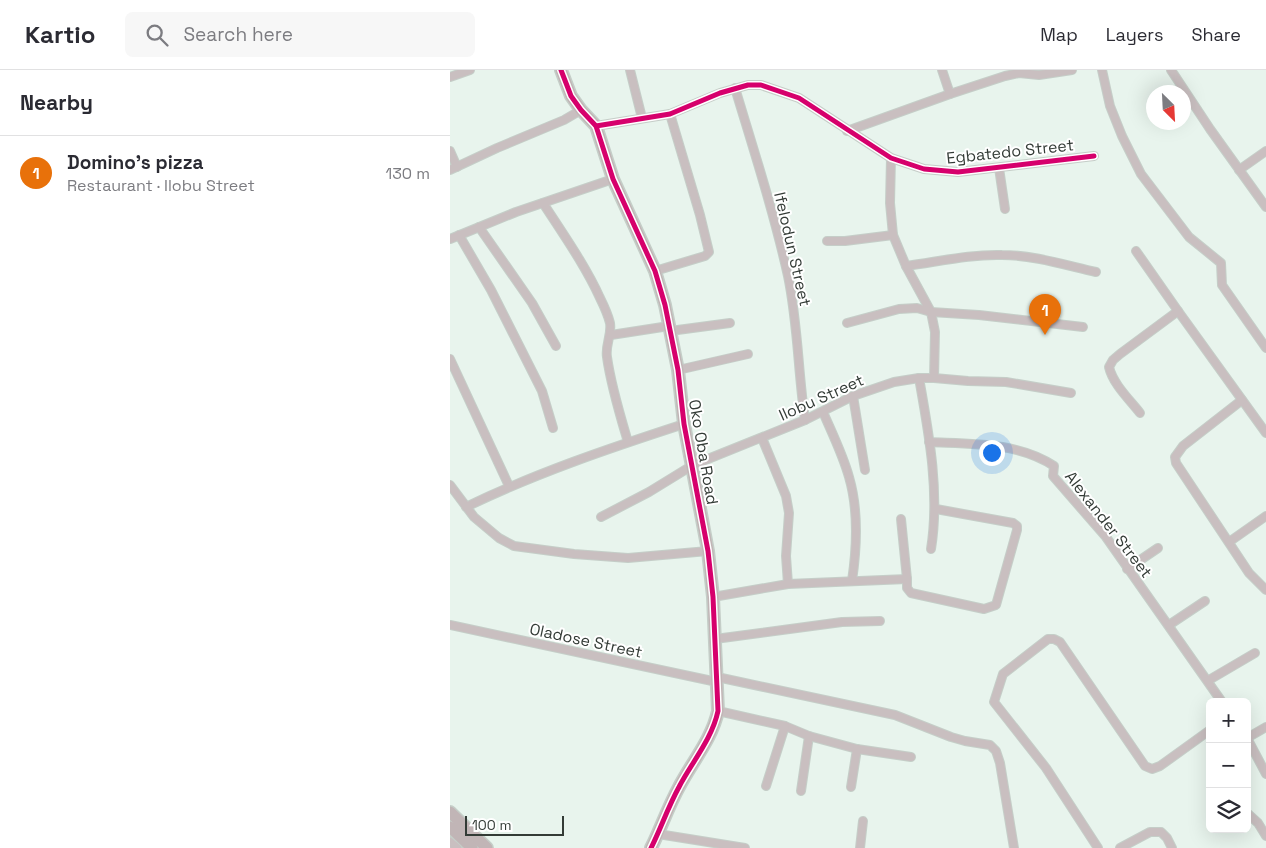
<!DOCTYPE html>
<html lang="en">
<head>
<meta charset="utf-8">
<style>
  body { margin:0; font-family:"Space Grotesk",sans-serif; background:#f7f7f7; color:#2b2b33 }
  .controls { position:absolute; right:15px; bottom:15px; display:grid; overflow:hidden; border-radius:8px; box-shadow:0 5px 20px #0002 }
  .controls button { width:45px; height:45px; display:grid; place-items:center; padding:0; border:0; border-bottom:1px solid #e1e1e2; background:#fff; color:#2b2b33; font:25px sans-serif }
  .compass { position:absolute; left:696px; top:15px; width:45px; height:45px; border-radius:50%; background:#fff; box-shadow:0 5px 20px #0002; rotate:156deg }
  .scale { position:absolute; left:15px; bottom:12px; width:99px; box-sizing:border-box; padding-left:5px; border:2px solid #333b36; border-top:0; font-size:14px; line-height:18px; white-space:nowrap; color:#333b36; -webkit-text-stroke:4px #fff; paint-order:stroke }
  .you { position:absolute; left:541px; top:382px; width:18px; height:18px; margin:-12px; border:4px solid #fff; border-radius:50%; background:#1a73e8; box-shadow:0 0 0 8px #1a73e833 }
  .badge { display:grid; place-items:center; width:32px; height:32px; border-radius:50%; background:#727c76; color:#fff; font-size:16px; font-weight:700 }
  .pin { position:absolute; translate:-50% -41px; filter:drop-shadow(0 1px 2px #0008) }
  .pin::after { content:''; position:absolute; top:26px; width:18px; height:15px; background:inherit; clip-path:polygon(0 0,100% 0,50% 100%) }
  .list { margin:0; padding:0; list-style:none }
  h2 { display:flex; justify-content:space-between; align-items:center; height:65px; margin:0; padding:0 20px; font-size:21px }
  h2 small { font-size:16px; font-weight:400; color:#7c7c81 }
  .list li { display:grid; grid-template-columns:32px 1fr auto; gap:15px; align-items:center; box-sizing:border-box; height:75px; padding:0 20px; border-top:1px solid #e1e1e2 }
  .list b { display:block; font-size:19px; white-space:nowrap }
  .list p { margin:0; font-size:16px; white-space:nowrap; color:#7c7c81 }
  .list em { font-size:16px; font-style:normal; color:#7c7c81 }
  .icon { flex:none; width:28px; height:28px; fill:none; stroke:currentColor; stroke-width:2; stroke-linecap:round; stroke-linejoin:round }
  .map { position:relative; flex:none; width:816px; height:778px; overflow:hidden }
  header { display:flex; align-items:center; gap:30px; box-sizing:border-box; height:70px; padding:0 25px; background:#fff; border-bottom:1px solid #e1e1e2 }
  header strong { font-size:24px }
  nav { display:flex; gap:28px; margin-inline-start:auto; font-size:18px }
  .search { width:350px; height:45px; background:#f7f7f7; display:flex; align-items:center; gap:12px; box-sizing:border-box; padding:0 18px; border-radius:8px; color:#7c7c81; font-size:19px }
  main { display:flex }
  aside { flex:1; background:#fff }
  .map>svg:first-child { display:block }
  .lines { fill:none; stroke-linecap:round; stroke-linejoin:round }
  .street-casing { stroke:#c5cec8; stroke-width:10 }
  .secondary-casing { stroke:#c5cec8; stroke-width:14 }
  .street { stroke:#c9bfc0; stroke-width:8 }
  .secondary { stroke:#c1b5b6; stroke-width:11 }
  .cycleway-casing { stroke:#fff; stroke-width:8 }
  .cycleway { stroke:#d6006c; stroke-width:5 }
  .labels { text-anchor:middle; stroke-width:4; stroke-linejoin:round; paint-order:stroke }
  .street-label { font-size:16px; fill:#333b36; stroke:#fff }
</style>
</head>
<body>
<header>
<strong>Kartio</strong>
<div class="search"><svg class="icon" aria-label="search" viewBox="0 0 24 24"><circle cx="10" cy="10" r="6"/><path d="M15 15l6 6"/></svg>Search here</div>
<nav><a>Map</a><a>Layers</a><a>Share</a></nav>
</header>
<main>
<aside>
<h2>Nearby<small></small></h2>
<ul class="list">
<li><span class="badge" style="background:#e8710a">1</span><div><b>Domino’s pizza</b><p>Restaurant · Ilobu Street</p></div><em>130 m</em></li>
</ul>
</aside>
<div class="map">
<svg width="816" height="778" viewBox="0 0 816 778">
  <rect width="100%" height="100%" fill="#e8f4ed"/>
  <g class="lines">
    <defs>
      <g id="street">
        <polyline points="180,0 192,48"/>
        <polyline points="492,0 500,24"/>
        <polyline points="652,0 660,36 672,66 691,104 739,167 771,193 772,215 816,278"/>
        <polyline points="721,0 760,59 816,137"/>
        <polyline points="0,7 20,0"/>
        <path d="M285 18C304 81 324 143 338 206 348 254 348 302 355 350"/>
        <polyline points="146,56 220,44 270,23 298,15 311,15 349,28 441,88 474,99 508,102 644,86"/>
        <polyline points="397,61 500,24 555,6 569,3 589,5 622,0"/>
        <polyline points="0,81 7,97"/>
        <polyline points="441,88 440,133 443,165 456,196 481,242 485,262 484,308"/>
        <polyline points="549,98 555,139"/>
        <polyline points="0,100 47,78 114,50 131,40"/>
        <polyline points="789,100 816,81"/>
        <path d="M93 133C113 164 135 195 150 228 154 236 158 245 160 253 162 265 155 275 157 287 161 316 170 345 178 372"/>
        <polyline points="29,157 82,233 106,276"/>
        <polyline points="9,165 41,220 92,321 103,358"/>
        <polyline points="0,169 66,142 163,109"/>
        <polyline points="377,171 395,171 443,165"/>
        <polyline points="686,181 728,241 816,363"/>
        <path d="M456 196C487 192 520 184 552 185 583 185 615 195 646 202"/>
        <polyline points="205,201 255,186 259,182 250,145 220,44"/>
        <polyline points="397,253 449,239 467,238 481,242 529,245 633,257"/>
        <polyline points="220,261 280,253"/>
        <polyline points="161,265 219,256"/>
        <polyline points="0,289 59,416"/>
        <polyline points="228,300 298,284"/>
        <path d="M469 308C479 364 490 423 481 479"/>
        <polyline points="403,326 415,400"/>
        <polyline points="792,330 733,376 725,387 726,393 799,503 816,520"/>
        <path d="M373 342C382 363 393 385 399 407 409 441 407 477 402 511"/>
        <path d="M690 343C679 329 663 314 659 297L663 290 670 284 728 241"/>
        <polyline points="312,368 336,426 339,443 336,486 338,514"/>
        <path d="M479 372C521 374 568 372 604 396L603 406 656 467 772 632"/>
        <polyline points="0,415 24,447 49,468 64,476 124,484 178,488 258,481"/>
        <path d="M16 437C86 403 160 378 234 354"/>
        <polyline points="151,447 199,422 243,395 355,350 403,326 444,312 469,308 484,308 518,311 556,312 621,323"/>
        <polyline points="451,449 457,509"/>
        <polyline points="779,472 816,446"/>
        <polyline points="677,499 708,478"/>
        <polyline points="263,527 338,514 457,509 457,518 461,523 534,539 546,535 567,460 567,456 563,453 486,439"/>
        <polyline points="0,555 267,612"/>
        <polyline points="719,555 755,531"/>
        <polyline points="265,569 392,552 430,551"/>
        <polyline points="267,607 445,645 501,667 515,671 540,675 546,681 550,693 564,778"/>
        <polyline points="759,610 805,583"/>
        <polyline points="268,641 335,656 359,666 407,679 461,687"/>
        <polyline points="797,668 816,704"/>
        <polyline points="797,668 816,657"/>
        <polyline points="316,716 335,656"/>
        <polyline points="401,717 407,679"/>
        <polyline points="351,721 359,666"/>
        <polyline points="797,743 808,753 816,766"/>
        <polyline points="208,764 295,778"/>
        <polyline points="0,772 7,778"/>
        <polyline points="410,778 413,751"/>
        <polyline points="648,778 596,698 544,632 553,604 598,569 604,569 610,572 695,696 702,699 710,696 760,660"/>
        <polyline points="670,778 700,762 711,762 717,768 722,778"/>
      </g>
      <g id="secondary">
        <path d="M111 0 121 26 131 40 146 56 163 109 205 201 215 235 228 300 234 354 258 481 263 527 268 641C262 669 242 692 229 717 218 737 211 758 201 778"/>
        <polyline points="0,742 37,778"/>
        <polyline points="0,757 22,778"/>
      </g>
    </defs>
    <!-- street casing -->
    <use href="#street" class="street-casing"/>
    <!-- secondary casing -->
    <use href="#secondary" class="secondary-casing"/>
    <!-- street -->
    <use href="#street" class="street"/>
    <!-- secondary -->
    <use href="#secondary" class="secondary"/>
    <defs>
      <g id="cycleway">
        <path d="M111 0 121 26 131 40 146 56 163 109 205 201 215 235 228 300 234 354 258 481 263 527 268 641C262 669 242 692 229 717 218 737 211 758 201 778"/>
        <polyline points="146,56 220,44 270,23 298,15 311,15 349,28 441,88 474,99 508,102 644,86"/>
      </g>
    </defs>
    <!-- cycleway casing -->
    <use href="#cycleway" class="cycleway-casing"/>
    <!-- cycleway -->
    <use href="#cycleway" class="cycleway"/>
  </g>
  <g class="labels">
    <!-- street labels -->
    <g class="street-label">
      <text transform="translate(560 81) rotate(-6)" y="6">Egbatedo Street</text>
      <text transform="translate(343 179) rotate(77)" y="6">Ifelodun Street</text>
      <text transform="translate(371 327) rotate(-24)" y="6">Ilobu Street</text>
      <text transform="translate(254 382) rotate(80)" y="6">Oko Oba Road</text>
      <text transform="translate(659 454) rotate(52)" y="6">Alexander Street</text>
      <text transform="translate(136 570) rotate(12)" y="6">Oladose Street</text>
    </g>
  </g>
</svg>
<div class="controls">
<button>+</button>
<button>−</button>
<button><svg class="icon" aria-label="layers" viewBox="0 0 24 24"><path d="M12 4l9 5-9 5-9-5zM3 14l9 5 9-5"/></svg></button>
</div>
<svg class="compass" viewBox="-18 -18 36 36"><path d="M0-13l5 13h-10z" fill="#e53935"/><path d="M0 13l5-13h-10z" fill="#7c7c81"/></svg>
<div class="scale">100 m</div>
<div class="you"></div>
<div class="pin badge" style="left:595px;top:265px;background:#e8710a">1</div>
</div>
</main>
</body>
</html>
